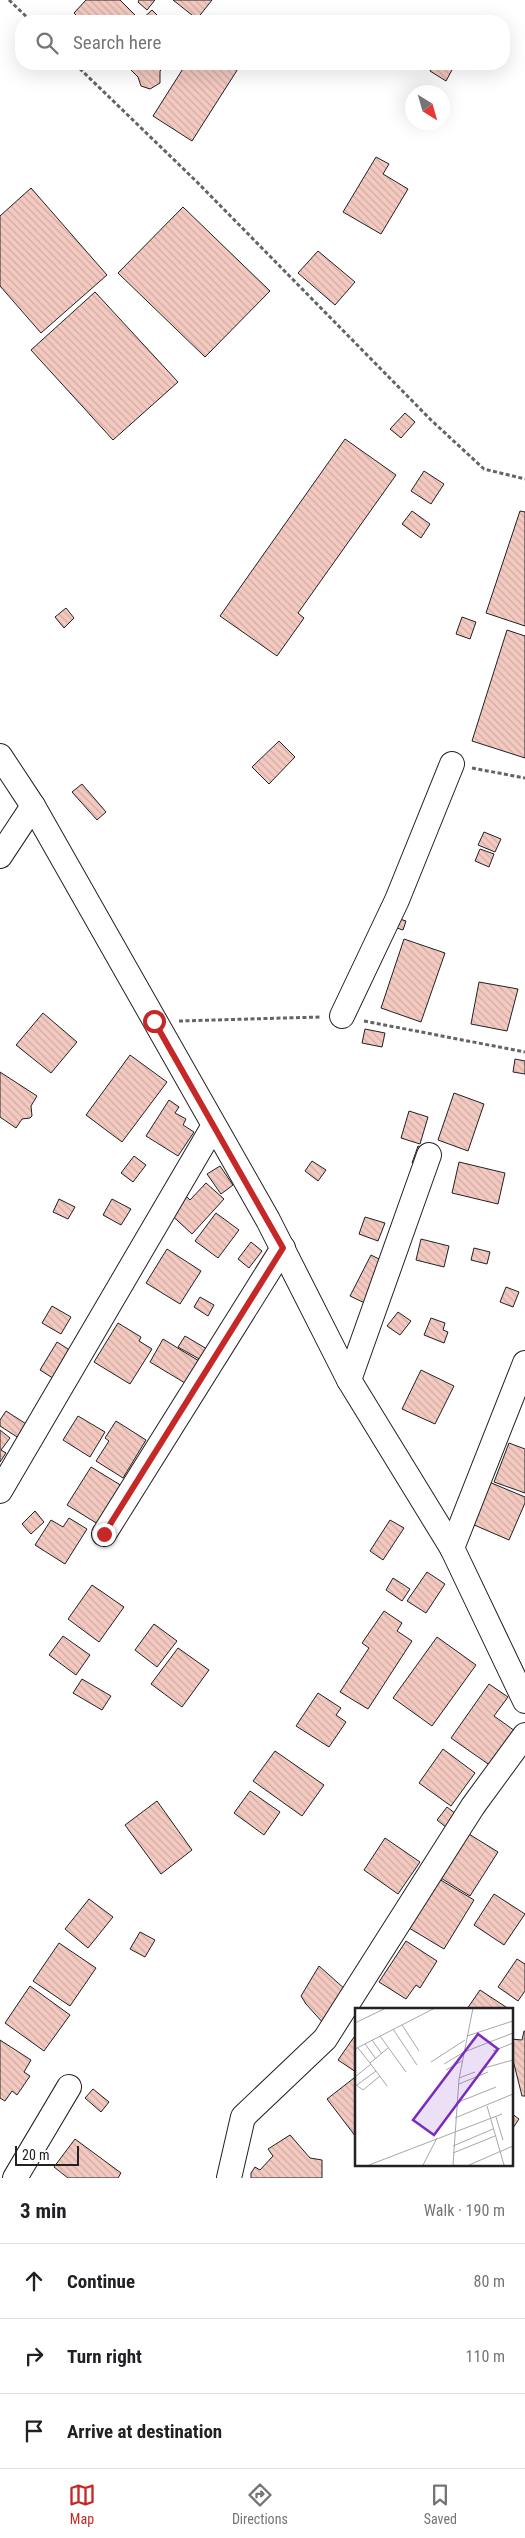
<!DOCTYPE html>
<html lang="en">
<head>
<meta charset="utf-8">
<style>
  body { margin:0; font-family:"Roboto Condensed",sans-serif; background:#f6f6f6; color:#202124 }
  .compass { position:absolute; left:405px; top:85px; width:45px; height:45px; border-radius:50%; background:#fff; box-shadow:0 5px 20px #0002; rotate:143deg }
  .scale { position:absolute; left:15px; bottom:12px; width:64px; box-sizing:border-box; padding-left:5px; border:2px solid #222; border-top:0; font-size:14px; line-height:18px; white-space:nowrap; color:#222; -webkit-text-stroke:4px #fff; paint-order:stroke }
  .stop { position:absolute; width:15px; height:15px; margin:-11px; border:4px solid #c62828; border-radius:50%; background:#fff }
  .stop.end { background:#c62828; border-color:#fff; box-shadow:0 1px 5px #0008 }
  .list { margin:0; padding:0; list-style:none }
  h2 { display:flex; justify-content:space-between; align-items:center; height:65px; margin:0; padding:0 20px; font-size:21px }
  h2 small { font-size:16px; font-weight:400; color:#757577 }
  .list li { display:grid; grid-template-columns:32px 1fr auto; gap:15px; align-items:center; box-sizing:border-box; height:75px; padding:0 20px; border-top:1px solid #e0e0e0 }
  .list b { display:block; font-size:19px; white-space:nowrap }
  .list em { font-size:16px; font-style:normal; color:#757577 }
  .icon { flex:none; width:28px; height:28px; fill:none; stroke:currentColor; stroke-width:2; stroke-linecap:round; stroke-linejoin:round }
  .map { position:relative; flex:none; width:525px; height:2178px; overflow:hidden }
  .search { position:absolute; background:#fff; box-shadow:0 5px 20px #0002; left:15px; right:15px; top:15px; height:55px; display:flex; align-items:center; gap:12px; box-sizing:border-box; padding:0 18px; border-radius:20px; color:#757577; font-size:19px }
  .sheet { height:290px; background:#fff }
  nav { display:flex; justify-content:space-around; align-items:center; box-sizing:border-box; height:70px; border-top:1px solid #e0e0e0; background:#fff; font-size:14px; color:#757577 }
  nav a { display:grid; justify-items:center; gap:2px }
  nav .on { color:#c62828 }
  .map>svg:first-child { display:block }
  .building { fill:url(#building-back-hatch); stroke:#222 }
  .lines { fill:none; stroke-linecap:round; stroke-linejoin:round }
  .minor-casing { stroke:#222; stroke-width:26 }
  .path { stroke:#646464; stroke-width:3; stroke-dasharray:4 2.5; stroke-linecap:butt }
  .minor { stroke:#fff; stroke-width:24 }
  .route { stroke:#c62828; stroke-width:6 }
  .inset-road { fill:none; stroke:#a7a7a7; stroke-width:1 }
  .view { fill:#7b2cbf; fill-opacity:0.15; stroke:#7b2cbf; stroke-width:2.5 }
  .inset-edge { fill:none; stroke:#222; stroke-width:2.5 }
</style>
</head>
<body>
<div class="map">
<svg width="525" height="2178" viewBox="0 0 525 2178">
  <defs>
    <pattern id="building-back-hatch" width="6" height="6" patternUnits="userSpaceOnUse" patternTransform="scale(1.25)"><rect width="6" height="6" fill="#f3c9c0"/><path d="M-1 5l2 2M0 0l6 6M5-1l2 2" fill="none" stroke="#d0aca5"/></pattern>
  </defs>
  <rect width="100%" height="100%" fill="#fff"/>
  <!-- building -->
  <g class="building">
    <polygon points="86,0 120,0 137,17 133,21 82,21 74,13"/>
    <polygon points="139,0 155,0 147,10 138,2"/>
    <polygon points="173,0 212,0 197,19"/>
    <polygon points="152,10 163,21 140,21"/>
    <polygon points="125,64 167,64 160,71 160,83 150,89 141,86 138,77"/>
    <polygon points="186,64 241,64 192,141 153,116"/>
    <polygon points="434,64 445,64 453,68 446,81 430,71"/>
    <polygon points="376,157 389,164 383,174 408,189 381,234 343,212"/>
    <polygon points="31,188 107,275 41,333 0,286 0,216"/>
    <polygon points="183,207 270,291 205,357 118,273"/>
    <polygon points="318,251 355,282 335,305 298,273"/>
    <polygon points="95,292 178,382 113,440 31,350"/>
    <polygon points="405,413 415,422 401,438 390,429"/>
    <polygon points="345,439 396,475 298,613 304,618 277,656 220,616"/>
    <polygon points="424,471 444,484 431,504 411,491"/>
    <polygon points="412,511 430,524 421,538 402,524"/>
    <polygon points="520,511 525,512 525,626 486,613"/>
    <polygon points="66,608 74,618 64,628 55,617"/>
    <polygon points="462,617 476,622 470,639 456,634"/>
    <polygon points="507,630 525,636 525,758 472,741"/>
    <polygon points="279,741 295,757 269,784 252,767"/>
    <polygon points="82,784 106,812 97,820 72,792"/>
    <polygon points="484,832 501,839 495,852 478,845"/>
    <polygon points="480,849 494,854 489,867 475,861"/>
    <polygon points="391,916 406,921 403,930 388,925"/>
    <polygon points="404,939 445,953 421,1022 381,1008"/>
    <polygon points="479,982 518,989 507,1031 471,1024"/>
    <polygon points="43,1013 77,1042 51,1073 16,1045"/>
    <polygon points="365,1029 385,1033 382,1047 362,1043"/>
    <polygon points="130,1055 167,1082 122,1142 86,1115"/>
    <polygon points="515,1059 525,1061 525,1074 513,1072"/>
    <polygon points="0,1072 37,1096 31,1106 32,1116 30,1118 22,1119 16,1128 0,1117"/>
    <polygon points="454,1093 484,1104 468,1151 438,1140"/>
    <polygon points="169,1100 179,1107 175,1113 186,1119 183,1125 194,1132 178,1156 146,1136"/>
    <polygon points="409,1111 428,1117 420,1144 401,1138"/>
    <polygon points="418,1146 428,1150 422,1166 412,1163"/>
    <polygon points="134,1156 146,1165 133,1182 121,1173"/>
    <polygon points="312,1161 326,1170 318,1181 305,1171"/>
    <polygon points="459,1162 505,1173 498,1204 452,1193"/>
    <polygon points="220,1166 233,1185 221,1194 207,1174"/>
    <polygon points="206,1183 224,1199 192,1234 166,1210 182,1192 190,1200"/>
    <polygon points="59,1199 75,1207 68,1219 53,1212"/>
    <polygon points="112,1199 131,1209 121,1225 103,1215"/>
    <polygon points="216,1213 239,1230 218,1258 195,1241"/>
    <polygon points="365,1217 385,1223 378,1241 359,1234"/>
    <polygon points="421,1239 449,1246 444,1267 416,1260"/>
    <polygon points="251,1242 262,1251 249,1268 238,1259"/>
    <polygon points="474,1248 490,1252 487,1264 471,1260"/>
    <polygon points="167,1249 201,1271 180,1304 146,1283"/>
    <polygon points="371,1255 389,1264 369,1305 350,1296"/>
    <polygon points="506,1287 519,1292 513,1307 500,1302"/>
    <polygon points="200,1297 214,1305 208,1316 194,1307"/>
    <polygon points="52,1306 71,1317 61,1334 42,1323"/>
    <polygon points="398,1312 411,1321 400,1335 387,1326"/>
    <polygon points="431,1318 445,1323 443,1330 448,1332 444,1343 424,1335"/>
    <polygon points="118,1323 141,1337 139,1341 152,1349 130,1384 94,1362"/>
    <polygon points="185,1336 207,1349 201,1360 178,1347"/>
    <polygon points="163,1339 199,1361 185,1383 150,1362"/>
    <polygon points="57,1342 76,1354 59,1382 40,1370"/>
    <polygon points="421,1370 454,1386 435,1424 402,1409"/>
    <polygon points="6,1411 34,1429 25,1442 0,1426 0,1420"/>
    <polygon points="78,1416 105,1432 90,1457 63,1440"/>
    <polygon points="116,1421 146,1440 123,1478 96,1461 109,1441 105,1438"/>
    <polygon points="0,1430 10,1438 1,1450 6,1453 0,1462"/>
    <polygon points="509,1443 525,1449 525,1493 494,1482"/>
    <polygon points="91,1467 122,1486 98,1524 67,1505"/>
    <polygon points="489,1482 525,1497 525,1503 509,1540 472,1524"/>
    <polygon points="35,1511 44,1522 31,1534 22,1524"/>
    <polygon points="69,1518 87,1529 65,1564 35,1545 51,1520 63,1527"/>
    <polygon points="390,1520 404,1528 383,1560 370,1551"/>
    <polygon points="427,1572 445,1584 426,1613 407,1601"/>
    <polygon points="393,1578 410,1589 402,1601 386,1590"/>
    <polygon points="92,1585 124,1607 99,1642 68,1619"/>
    <polygon points="384,1611 402,1623 397,1631 412,1641 368,1709 340,1692 369,1648 362,1643"/>
    <polygon points="154,1624 177,1641 157,1667 135,1650"/>
    <polygon points="63,1636 90,1655 76,1675 49,1655"/>
    <polygon points="437,1637 476,1665 432,1726 393,1698"/>
    <polygon points="178,1648 209,1670 182,1707 151,1684"/>
    <polygon points="82,1679 111,1696 102,1710 73,1693"/>
    <polygon points="489,1684 508,1697 494,1716 515,1731 491,1766 451,1738"/>
    <polygon points="318,1693 341,1708 336,1715 346,1722 329,1747 296,1726"/>
    <polygon points="443,1749 475,1773 451,1806 419,1783"/>
    <polygon points="275,1751 324,1785 302,1816 253,1781"/>
    <polygon points="250,1791 280,1812 264,1835 234,1813"/>
    <polygon points="157,1801 192,1850 161,1874 125,1825"/>
    <polygon points="447,1807 461,1818 451,1831 437,1820"/>
    <polygon points="464,1831 498,1852 470,1896 436,1875"/>
    <polygon points="385,1838 420,1862 398,1894 364,1870"/>
    <polygon points="439,1879 474,1900 444,1949 409,1928"/>
    <polygon points="494,1894 525,1914 504,1945 474,1925"/>
    <polygon points="89,1899 113,1917 88,1948 65,1929"/>
    <polygon points="140,1932 155,1940 145,1957 130,1949"/>
    <polygon points="406,1941 437,1961 420,1988 416,1985 406,1999 379,1982"/>
    <polygon points="59,1943 96,1968 70,2006 33,1981"/>
    <polygon points="517,1959 525,1964 525,1991 518,2001 498,1987"/>
    <polygon points="319,1966 346,1990 324,2024 306,2004 301,1996"/>
    <polygon points="30,1986 70,2015 44,2051 5,2023"/>
    <polygon points="480,1990 509,2009 467,2009"/>
    <polygon points="524,2031 525,2031 525,2096 522,2096 511,2052 511,2039 522,2040"/>
    <polygon points="354,2037 356,2039 356,2072 338,2060"/>
    <polygon points="0,2040 31,2060 24,2072 30,2076 17,2095 12,2091 5,2101 0,2098"/>
    <polygon points="354,2078 356,2081 356,2137 327,2099"/>
    <polygon points="93,2089 109,2102 101,2112 85,2098"/>
    <polygon points="511,2113 519,2119 511,2131"/>
    <polygon points="290,2135 310,2158 322,2160 322,2178 251,2178 251,2173 255,2167 260,2170 273,2156 268,2149"/>
    <polygon points="75,2139 121,2173 118,2178 68,2178 54,2167"/>
  </g>
  <g class="lines">
    <defs>
      <g id="minor">
        <polyline points="0,756 33,806 268,1220 349,1380 452,1548 525,1701"/>
        <polyline points="0,856 33,806"/>
        <polyline points="342,1016 397,900 452,764"/>
        <polyline points="349,1380 429,1155"/>
        <polyline points="0,1491 213,1127"/>
        <polyline points="104,1534 283,1248"/>
        <polyline points="452,1548 525,1363"/>
        <polyline points="15,2178 69,2087"/>
        <polyline points="229,2178 243,2117 325,2039 473,1806 525,1735"/>
      </g>
    </defs>
    <!-- minor casing -->
    <use href="#minor" class="minor-casing"/>
    <!-- path -->
    <g class="path">
      <polyline points="9,0 31,21"/>
      <polyline points="75,64 198,183 431,420 484,469 525,479"/>
      <polyline points="472,768 525,778"/>
      <polyline points="179,1021 320,1017"/>
      <polyline points="364,1021 525,1052"/>
    </g>
    <!-- minor -->
    <use href="#minor" class="minor"/>
  </g>
  <g class="lines">
    <!-- route -->
    <polyline class="route" points="104,1534 283,1248 154,1021"/>
  </g>
  <!-- overview -->
  <g transform="translate(355 2008)">
    <rect width="158" height="158" fill="#fff"/>
    <path class="inset-road" d="M0 15 31 0M47 17 64 43M38 21 62 57M25 28 51 64M112 28 158 13M17 32 27 46M10 36 21 51M3 40 15 55 33 40M0 41 80 0M138 43 158 35M76 54 110 32M15 55 32 78M89 56 109 44 158 25M129 60 158 52M91 62 107 53M0 69 16 56M104 70 120 64M0 76 8 82 25 68M104 76 133 64M2 77 21 63M101 95 141 79M132 98 149 157M141 109 148 132M100 110 158 86M98 138 138 121M98 145 140 128M14 157 147 106M68 157 82 130M98 157 104 71 118 0M114 157 158 138"/>
    <path class="view" d="M123 26 143 41 79 127 58 112Z"/>
    <rect width="158" height="158" class="inset-edge"/>
  </g>
</svg>
<svg class="compass" viewBox="-18 -18 36 36"><path d="M0-13l5 13h-10z" fill="#e53935"/><path d="M0 13l5-13h-10z" fill="#757577"/></svg>
<div class="scale">20 m</div>
<div class="stop" style="left:154px;top:1021px"></div>
<div class="stop end" style="left:104px;top:1534px"></div>
<div class="search"><svg class="icon" aria-label="search" viewBox="0 0 24 24"><circle cx="10" cy="10" r="6"/><path d="M15 15l6 6"/></svg>Search here</div>
</div>
<section class="sheet">
<h2>3 min<small>Walk · 190 m</small></h2>
<ul class="list">
<li><svg class="icon" aria-label="ahead" viewBox="0 0 24 24"><path d="M12 20V5M6 11l6-6 6 6"/></svg><div><b>Continue</b></div><em>80 m</em></li>
<li><svg class="icon" aria-label="right" viewBox="0 0 24 24"><path d="M7 20v-9h11M14 6l5 5-5 5"/></svg><div><b>Turn right</b></div><em>110 m</em></li>
<li><svg class="icon" aria-label="arrive" viewBox="0 0 24 24"><path d="M6 21V4h12l-3 4 3 4H6"/></svg><div><b>Arrive at destination</b></div></li>
</ul>
</section>
<nav>
<a class="on"><svg class="icon" aria-label="map" viewBox="0 0 24 24"><path d="M3 6l6-2 6 2 6-2v14l-6 2-6-2-6 2zM9 4v14M15 6v14"/></svg>Map</a>
<a><svg class="icon" aria-label="directions" viewBox="0 0 24 24"><path d="M12 3l9 9-9 9-9-9zM9 14v-3h6M13 9l2 2-2 2"/></svg>Directions</a>
<a><svg class="icon" aria-label="saved" viewBox="0 0 24 24"><path d="M7 4h10v16l-5-4-5 4z"/></svg>Saved</a>
</nav>
</body>
</html>
